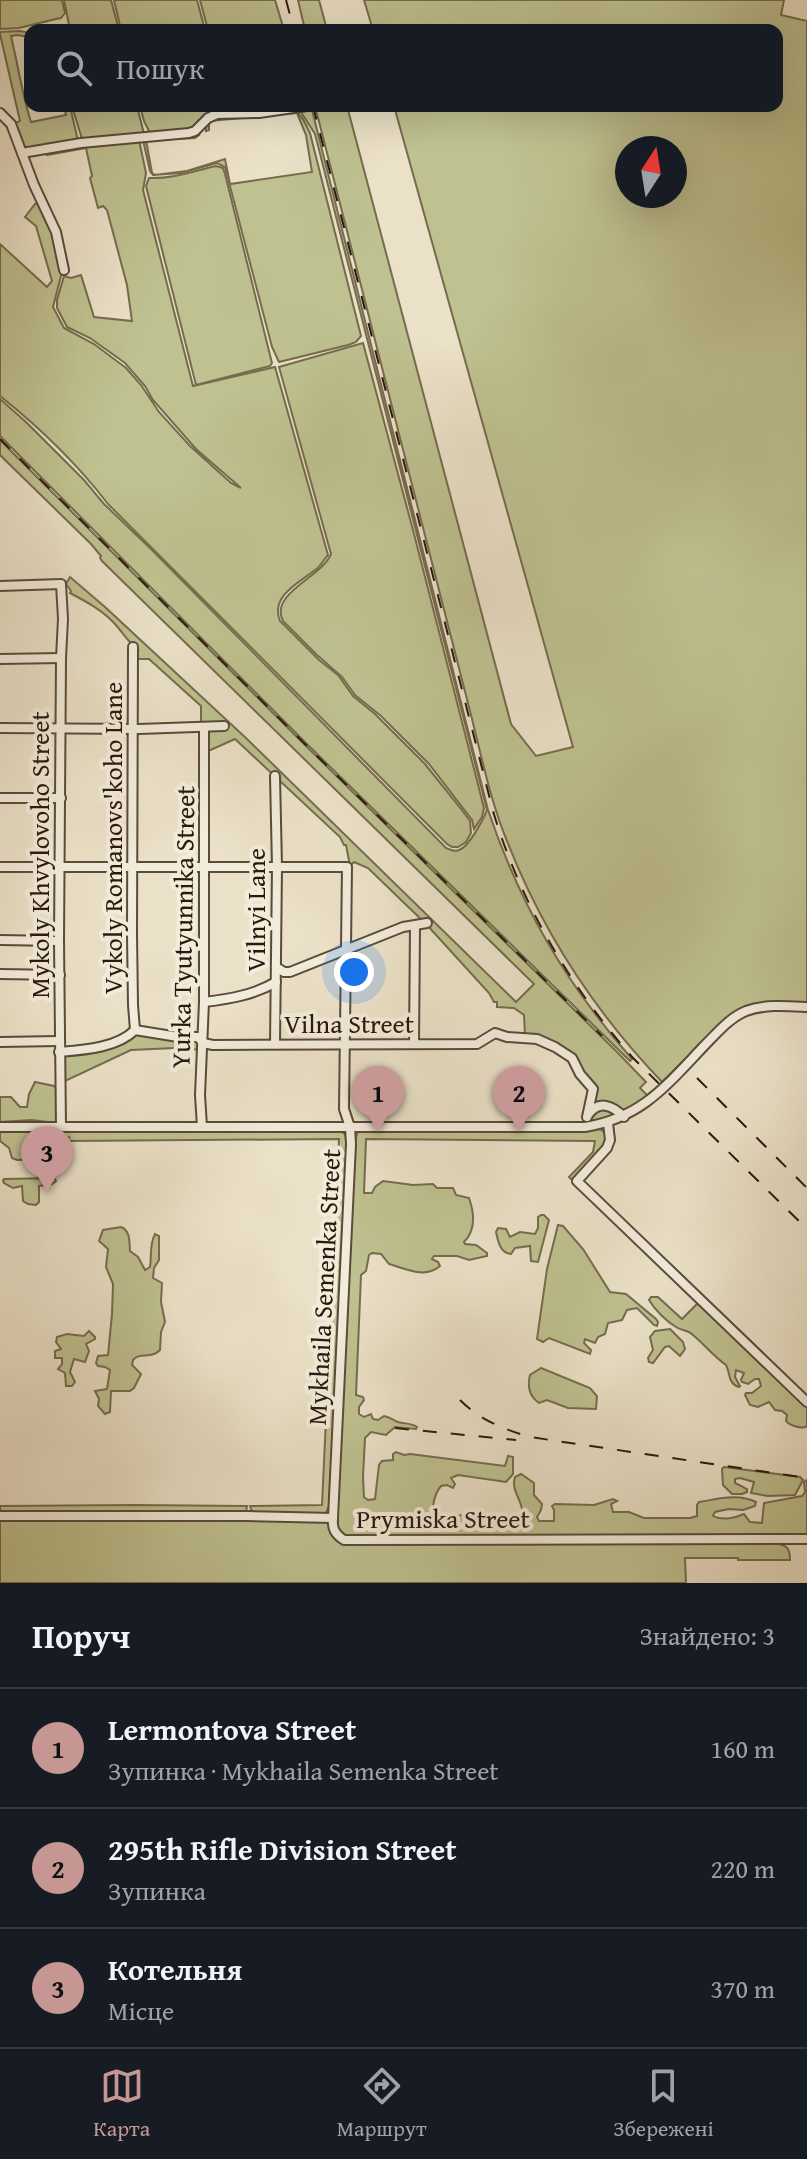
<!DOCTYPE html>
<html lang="uk">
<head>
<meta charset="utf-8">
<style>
  body { margin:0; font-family:"Gentium Book Plus",serif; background:#20242c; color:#f1f3f6 }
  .compass { position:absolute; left:615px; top:136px; width:72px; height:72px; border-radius:50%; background:#171b24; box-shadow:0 8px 32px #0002; rotate:12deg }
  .you { position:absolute; left:354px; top:972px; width:28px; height:28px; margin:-20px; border:6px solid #fff; border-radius:50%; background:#1a73e8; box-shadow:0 0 0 12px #1a73e833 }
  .badge { display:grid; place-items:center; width:52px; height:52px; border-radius:50%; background:#c59692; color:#111; font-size:26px; font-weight:700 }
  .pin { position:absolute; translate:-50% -66px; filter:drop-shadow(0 2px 4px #0008) }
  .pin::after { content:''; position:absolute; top:42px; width:28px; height:24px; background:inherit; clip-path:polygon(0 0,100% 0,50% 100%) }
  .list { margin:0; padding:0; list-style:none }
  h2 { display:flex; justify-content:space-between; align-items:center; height:104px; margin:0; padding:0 32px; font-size:34px }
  h2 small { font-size:26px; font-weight:400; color:#9ea1a6 }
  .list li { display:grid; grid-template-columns:52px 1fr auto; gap:24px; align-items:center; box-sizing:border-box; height:120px; padding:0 32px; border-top:2px solid #363941 }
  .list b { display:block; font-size:30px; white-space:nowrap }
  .list p { margin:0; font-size:26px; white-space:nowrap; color:#9ea1a6 }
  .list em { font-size:26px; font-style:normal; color:#9ea1a6 }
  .icon { flex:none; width:44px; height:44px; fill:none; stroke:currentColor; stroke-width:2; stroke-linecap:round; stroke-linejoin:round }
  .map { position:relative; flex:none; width:807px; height:1583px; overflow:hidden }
  .search { position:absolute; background:#171b24; box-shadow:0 8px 32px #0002; left:24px; right:24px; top:24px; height:88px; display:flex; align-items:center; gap:20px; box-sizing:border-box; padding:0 28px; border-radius:16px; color:#9ea1a6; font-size:30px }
  .sheet { height:464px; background:#171b24 }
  nav { display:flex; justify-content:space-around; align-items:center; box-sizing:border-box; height:112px; border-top:2px solid #363941; background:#171b24; font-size:22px; color:#9ea1a6 }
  nav a { display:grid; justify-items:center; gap:4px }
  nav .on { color:#c59692 }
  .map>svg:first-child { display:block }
  .green { fill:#bfc190; stroke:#756c4e; stroke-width:2; fill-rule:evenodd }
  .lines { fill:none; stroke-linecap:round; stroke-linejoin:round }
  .minor-casing { stroke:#5b4a3b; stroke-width:12 }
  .minor { stroke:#f2ecdb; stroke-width:8 }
  .rail { stroke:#2b170c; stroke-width:2; stroke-dasharray:14 14; stroke-linecap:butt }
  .labels { text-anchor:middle; stroke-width:8; stroke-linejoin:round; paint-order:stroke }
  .street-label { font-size:26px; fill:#2b170c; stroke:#f2ecdb }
</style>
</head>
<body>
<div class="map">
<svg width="807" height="1583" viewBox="0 0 807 1583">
  <rect width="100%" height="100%" fill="#ebe1c8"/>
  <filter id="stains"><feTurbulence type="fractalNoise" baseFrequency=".0025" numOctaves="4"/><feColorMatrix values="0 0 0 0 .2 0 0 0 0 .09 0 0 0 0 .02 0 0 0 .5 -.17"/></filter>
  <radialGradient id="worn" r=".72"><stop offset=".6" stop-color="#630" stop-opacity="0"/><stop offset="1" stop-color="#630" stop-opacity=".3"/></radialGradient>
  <!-- green -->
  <g class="green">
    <polygon points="0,0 62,0 65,13 61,18 56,19 19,28 0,29"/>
    <polygon points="64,0 111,0 119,30 70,30"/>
    <polygon points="114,0 197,0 205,30 121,30"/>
    <polygon points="200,0 275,0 284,30 208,30"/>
    <polygon points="298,0 319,0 327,30 305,30"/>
    <path d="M364 0H784L781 15 807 21V1005L769 1004 714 1031 662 1082C595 1012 542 931 507 841 490 800 481 754 470 711L315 106H347L511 724 536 756 573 747 394 106H777V30H373ZM627 148H675V196H627Z"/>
    <path d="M20 31 30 33V37L17 35 11 36C18 65 22 94 31 122L66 115 64 106H70L78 141 28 149 23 147 13 124 20 121 0 34V32Z"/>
    <polygon points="72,106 137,106 144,134 82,139"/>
    <path d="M140 106H222C201 131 181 131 150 133L144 121Z"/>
    <path d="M311 106 488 810C520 905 566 984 632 1059L630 1061 310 747 0 436V399L26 422 84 480 104 504 150 548 446 848C451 850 454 852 459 850 469 847 483 820 487 810L315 134 299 109Z"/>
    <path d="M295 111C303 115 306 126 310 133L361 336 356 342 348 345 279 362 272 347 225 167 217 163 181 173 153 175 150 171 143 140 196 133 199 135 195 138 146 140 152 173 155 175 187 171 225 159 230 184 312 172 306 135 297 113 209 121V130L206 131V125L212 117Z"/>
    <path d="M139 140 146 173 143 190 193 386 275 367 328 555C324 559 321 566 315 570 299 583 270 596 280 621L319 660 338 675 353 696 375 714 425 764 462 810 470 821 471 833 466 842 458 847H452L447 844 108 504C78 465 39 427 0 396V244L47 287 52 281 36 226 25 217 35 204 41 203 54 232 63 268 53 307 64 328 94 344 126 368 141 385 159 412 190 446 231 483 241 488 196 449 153 400 145 386 125 363 90 338 67 327 57 308V300L64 276 71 278 81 275 94 317 132 321 127 285 107 210 103 206 98 208 90 178 92 176 86 148 47 155V150Z"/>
    <path d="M216 166 223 168 225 174 272 363 270 366 196 385 146 186 149 178C172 179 194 171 216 166Z"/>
    <path d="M363 343 413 530 484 808 482 817 474 829 472 820 429 764 381 716 355 695 342 677 317 655 283 621C269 593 321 578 331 554L279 367Z"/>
    <path d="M0 440 309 749 616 1051 646 1082 640 1088 648 1096 615 1117 590 1121 595 1091 581 1073 577 1062 525 1036 524 1015 514 1008 497 1007V1002H494L489 993 427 925 368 868 354 862 350 866 346 845H344L340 837 235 739 206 752 201 725V706L149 659H134L135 651 138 650C128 642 123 633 115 624 102 610 87 602 70 593L71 591 66 584 70 577 105 607 247 739 516 1002 534 984 102 561 100 558 101 556 91 544 0 455Z"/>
    <polygon points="136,1033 197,1039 201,1050 175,1048 131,1050 63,1082 63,1057 66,1054"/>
    <polygon points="35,1082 54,1086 57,1090 57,1119 55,1123 32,1120 0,1122 0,1097 11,1097 20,1107 27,1107 29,1094"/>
    <path d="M600 1129 607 1134 605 1146 573 1181 569 1177 593 1152 595 1141 366 1139 364 1193H372L375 1187 383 1181 413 1185 433 1184 437 1188H453L456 1195 469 1198C474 1212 476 1230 464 1242L465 1244 476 1245 487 1253V1256L469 1260 457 1256H434L432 1259 438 1262 440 1266C425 1279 406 1269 389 1264L381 1254 372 1253 369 1255 366 1271 361 1275 356 1395 363 1397 364 1400 359 1407V1414L364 1417 371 1414 373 1419 378 1420 384 1416C390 1417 393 1420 398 1422 405 1424 412 1423 417 1427L416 1429 395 1427 386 1435 371 1432 365 1438 363 1477 364 1497 368 1500 375 1499 379 1465 382 1461 393 1460V1454L396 1452 404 1455 410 1454 505 1466 508 1456 513 1457V1474L506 1482 458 1475 451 1478 455 1484 453 1488 447 1485 441 1486C435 1493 431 1507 434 1516L439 1518 463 1515H469L476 1520 522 1519C525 1501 510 1492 515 1477L521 1474 534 1483V1495L542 1504 541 1510 537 1517 539 1521H554V1510L552 1506 555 1504 594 1505 613 1499 617 1501 611 1504 613 1512H629L644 1518H690L697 1516V1505L699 1502C718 1499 738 1493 756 1502L755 1506 743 1510 729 1509 715 1512 713 1516C722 1521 735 1518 744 1514L750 1522 762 1523 764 1503 802 1496 805 1492 804 1482 807 1480V1536L346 1537 336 1529 335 1519 356 1137 358 1131Z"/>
    <polygon points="0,1130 340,1131 345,1134 347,1145 329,1506 325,1515 252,1512 250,1506 322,1505 339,1139 69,1141 69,1137 57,1137 55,1140 38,1139 35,1142 38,1144 57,1147 59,1152 57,1159 17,1160 12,1158 9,1148 0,1141"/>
    <polygon points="54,1178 56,1181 52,1184 39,1186 39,1202 36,1205 28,1204 23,1201 22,1186 13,1188 4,1183 3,1181 4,1179"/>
    <path d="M541 1215H544L549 1220 538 1262 531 1261 530 1246 515 1248 511 1254C500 1253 498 1241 496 1232L498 1228 506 1229 510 1237 520 1232 535 1234 538 1228V1217Z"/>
    <polygon points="558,1225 563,1226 583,1249 610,1292 626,1294 656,1319 658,1322 657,1326 654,1325 637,1308 627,1310 622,1320 608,1323 605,1334 598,1337 595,1343 585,1339 584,1343 591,1350 590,1354 549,1338 543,1342 537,1339 547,1269"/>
    <path d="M121 1227C131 1231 129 1242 130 1251L138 1257 145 1270 150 1267C152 1254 149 1246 155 1234L159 1236V1260L154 1268 153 1278 162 1283 161 1302 165 1322 161 1332 160 1350C150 1360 141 1351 133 1360L132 1365 141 1374 134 1388 130 1391H111L110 1412 105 1414 98 1406 99 1399 95 1391 107 1389 110 1370 105 1367 98 1366 96 1363 98 1356 108 1355 112 1314 113 1284 106 1267 108 1249 99 1241 103 1230Z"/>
    <path d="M651 1297H658L682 1319 698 1303 807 1403V1426C802 1430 789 1425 786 1421L787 1415 782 1411 775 1410 769 1402 758 1407 750 1405 745 1395 746 1393H752L761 1386 759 1379H755L748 1384 742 1382 741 1380 744 1373 736 1370 735 1377 740 1386 739 1387C727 1383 731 1374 726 1365 713 1356 705 1345 693 1335 688 1330 682 1331 676 1327 666 1321 655 1310 649 1300Z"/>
    <polygon points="670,1329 683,1342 685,1349 680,1356 669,1346 665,1347 653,1363 649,1362 648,1358 653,1350 650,1337 655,1331"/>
    <polygon points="89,1331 95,1337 95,1339 86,1344 89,1351 85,1362 74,1359 70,1372 75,1382 72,1386 66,1386 65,1373 58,1369 62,1364 62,1358 55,1358 55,1351 61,1349 56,1342 57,1337 67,1334 84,1336"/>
    <path d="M541 1368 590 1388 597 1396 596 1409 568 1408 547 1400 539 1403C529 1396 527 1387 530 1375Z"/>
    <polygon points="724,1467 800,1477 803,1480 795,1495 768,1496 751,1493 754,1482 740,1478 735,1479 735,1483 747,1489 747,1492 742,1494 732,1494 723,1485 722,1469"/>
    <polygon points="133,1505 247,1506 246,1512 0,1513 0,1506"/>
    <path d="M0 1518 248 1519 324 1521 330 1525 337 1539 770 1540C782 1547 790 1542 790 1560H738V1558H685L686 1583H0Z"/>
  </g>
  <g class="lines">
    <defs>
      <g id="minor">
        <polyline points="0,113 11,124 34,185 56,232 64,270"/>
        <polyline points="22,153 81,143 189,133 195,131 208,118 217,114 259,113 307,106"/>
        <polyline points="0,586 61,584 63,619 61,658 59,941 61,1127"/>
        <polyline points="133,647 132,934 133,1005 135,1030"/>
        <polyline points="0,659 61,658"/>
        <polyline points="0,728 139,729 224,726"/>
        <polyline points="0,798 61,798"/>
        <path d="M0 867H347L344 1109 350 1127 351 1144 333 1518C332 1529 335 1534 344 1540L806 1539"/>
        <polyline points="0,940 59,941"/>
        <polyline points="276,967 284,972 290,972 403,927 427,923"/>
        <polyline points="0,974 60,975"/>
        <path d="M204 1002C229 999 254 995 276 982"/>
        <polyline points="0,1042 59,1041"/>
        <polyline points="275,1044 277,867 275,776"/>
        <polyline points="414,1044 415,926"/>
        <path d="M59 1052C84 1050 117 1048 135 1030L178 1037H198L203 1043 213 1045 477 1044 495 1033 507 1037 537 1039 555 1047 572 1058 580 1074 593 1089 587 1117"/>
        <path d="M588 1115C599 1099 613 1106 624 1117"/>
        <polyline points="608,1123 610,1140 607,1148 577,1181 807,1402"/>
        <path d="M0 1127H585C641 1118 666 1086 704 1046 716 1034 729 1018 746 1011 765 1004 787 1006 807 1007"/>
        <polyline points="202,1127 200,1095 204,1002 204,727"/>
        <polyline points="0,1516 248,1516 333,1518"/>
      </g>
    </defs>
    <!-- minor casing -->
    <use href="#minor" class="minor-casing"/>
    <!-- minor -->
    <use href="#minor" class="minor"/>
    <!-- rail -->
    <g class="rail">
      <polyline points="286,0 294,30"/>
      <path d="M313 106 493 811C520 902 570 987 633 1058L807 1229"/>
      <polyline points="0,439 309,748 602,1036"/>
      <polyline points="697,1078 807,1188"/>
      <path d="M460 1400C480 1420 503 1429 530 1437L807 1478"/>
      <polyline points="395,1428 516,1440"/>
    </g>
  </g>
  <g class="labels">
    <!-- street labels -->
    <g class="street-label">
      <text transform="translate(113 838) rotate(-90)" y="9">Vykoly Romanovs'koho Lane</text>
      <text transform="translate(40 855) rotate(-90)" y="9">Mykoly Khvylovoho Street</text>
      <text transform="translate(256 910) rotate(-90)" y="9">Vilnyi Lane</text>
      <text transform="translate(183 927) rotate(-89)" y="9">Yurka Tyutyunnika Street</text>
      <text x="349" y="1033">Vilna Street</text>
      <text transform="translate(324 1287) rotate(-87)" y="9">Mykhaila Semenka Street</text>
      <text x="443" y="1528">Prymiska Street</text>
    </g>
  </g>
  <rect width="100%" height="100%" filter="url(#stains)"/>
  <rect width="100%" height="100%" fill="url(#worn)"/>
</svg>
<svg class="compass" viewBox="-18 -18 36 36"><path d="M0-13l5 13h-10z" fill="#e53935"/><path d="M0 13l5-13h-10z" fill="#9ea1a6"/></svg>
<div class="you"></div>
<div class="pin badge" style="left:378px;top:1132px">1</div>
<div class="pin badge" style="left:519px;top:1132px">2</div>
<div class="pin badge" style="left:47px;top:1192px">3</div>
<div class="search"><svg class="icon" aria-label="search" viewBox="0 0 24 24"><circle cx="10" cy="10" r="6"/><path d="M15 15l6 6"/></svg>Пошук</div>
</div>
<section class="sheet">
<h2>Поруч<small>Знайдено: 3</small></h2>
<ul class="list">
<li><span class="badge">1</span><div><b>Lermontova Street</b><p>Зупинка · Mykhaila Semenka Street</p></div><em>160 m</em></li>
<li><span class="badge">2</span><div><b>295th Rifle Division Street</b><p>Зупинка</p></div><em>220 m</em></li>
<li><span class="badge">3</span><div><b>Котельня</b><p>Місце</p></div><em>370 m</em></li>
</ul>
</section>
<nav>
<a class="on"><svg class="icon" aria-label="map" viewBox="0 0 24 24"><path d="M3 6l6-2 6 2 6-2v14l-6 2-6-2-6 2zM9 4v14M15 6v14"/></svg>Карта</a>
<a><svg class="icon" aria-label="directions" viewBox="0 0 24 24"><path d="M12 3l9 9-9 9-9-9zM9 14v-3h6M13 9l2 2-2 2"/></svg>Маршрут</a>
<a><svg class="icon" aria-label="saved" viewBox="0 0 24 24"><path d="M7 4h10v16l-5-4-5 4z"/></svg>Збережені</a>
</nav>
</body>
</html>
